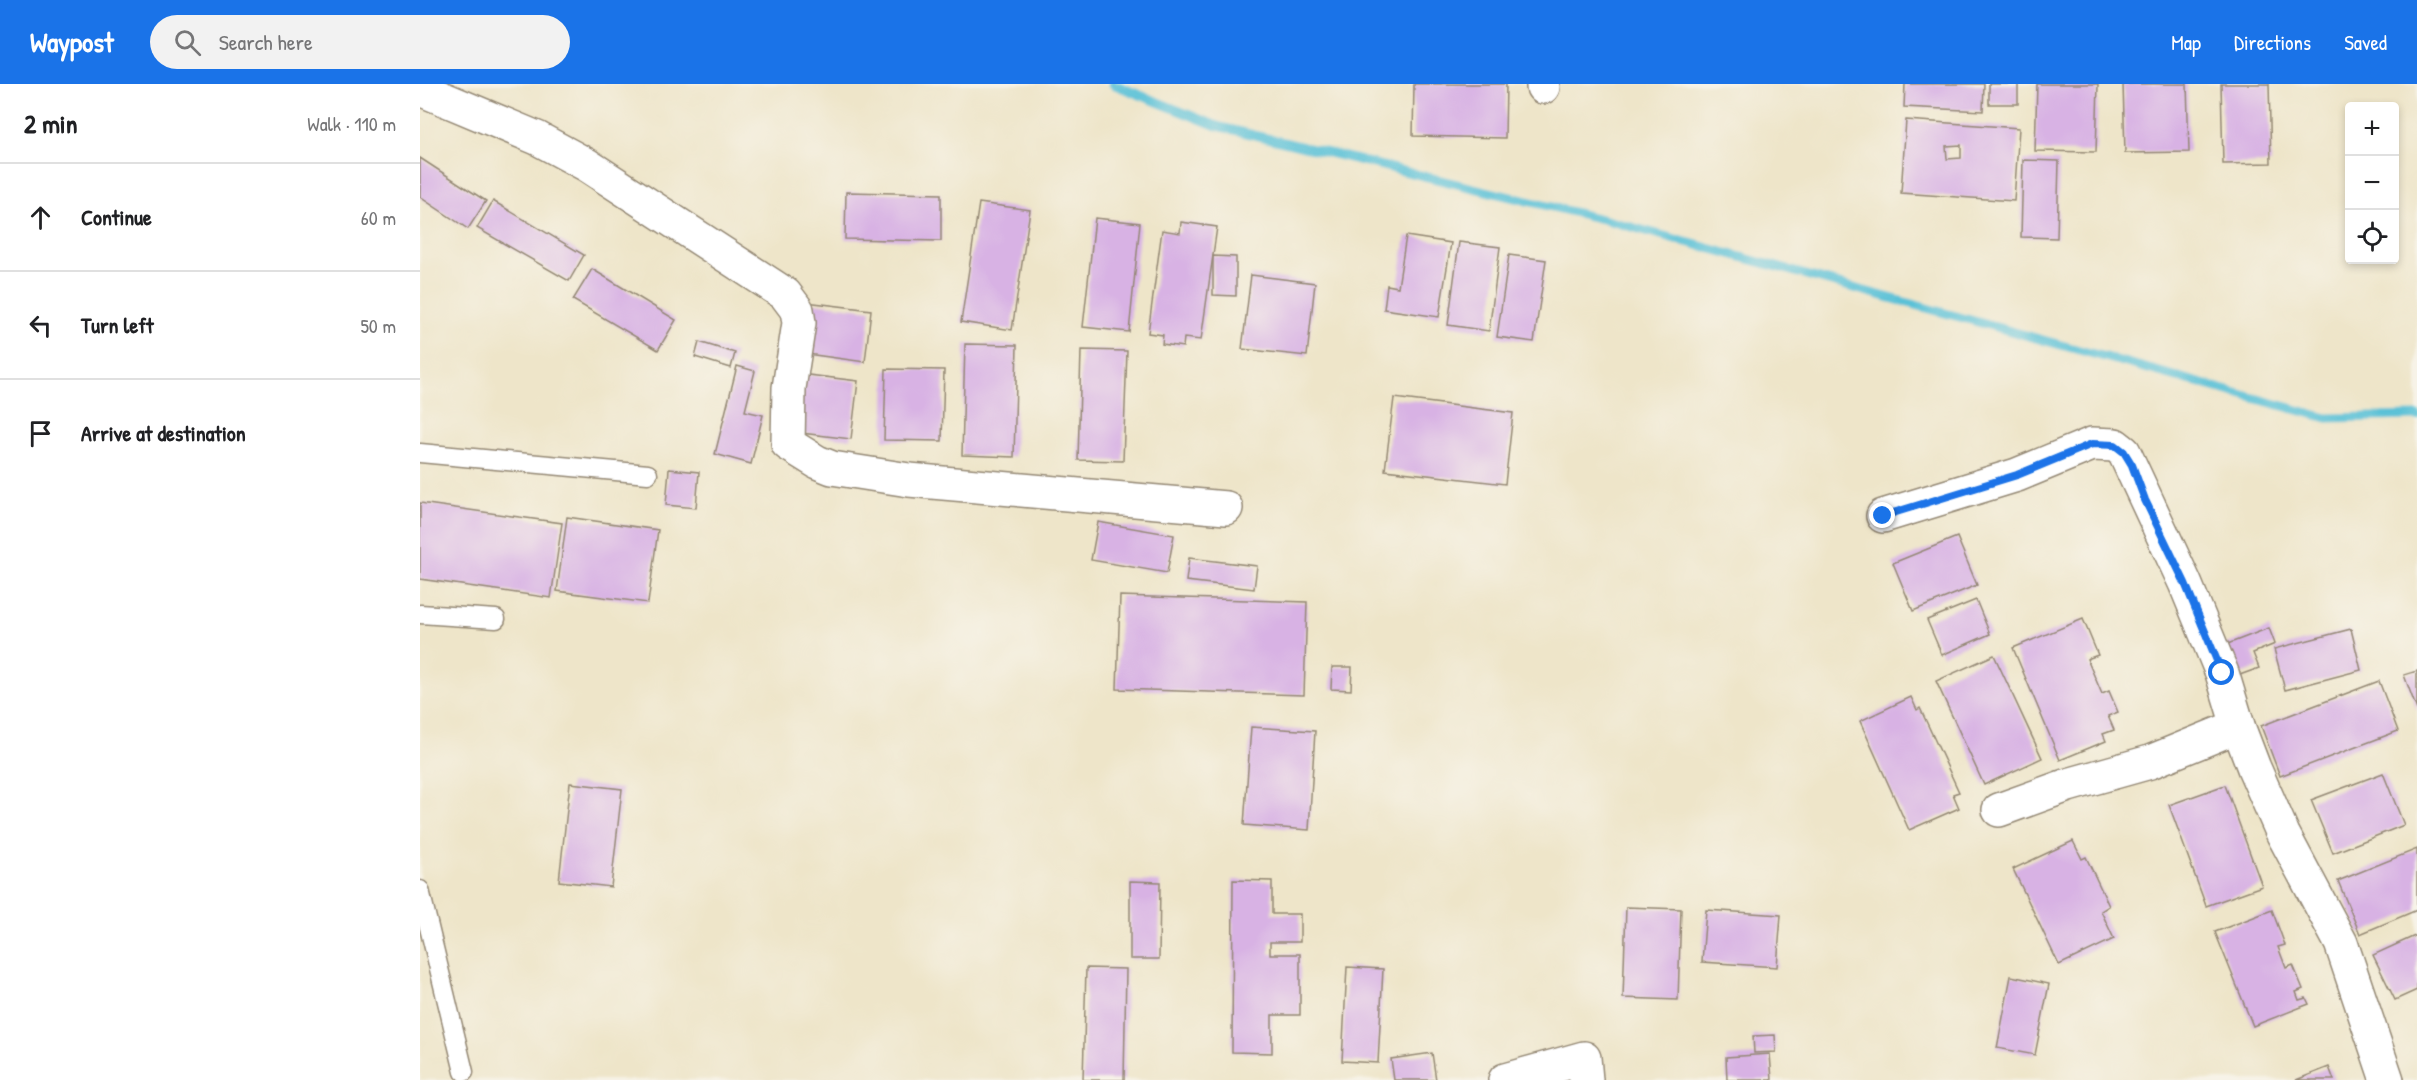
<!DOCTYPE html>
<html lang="en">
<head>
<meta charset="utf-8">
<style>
  body { margin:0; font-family:"Patrick Hand",sans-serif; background:#f2f2f2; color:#202124 }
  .controls { position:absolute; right:18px; top:18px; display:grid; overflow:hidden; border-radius:6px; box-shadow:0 3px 9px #0003 }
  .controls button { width:54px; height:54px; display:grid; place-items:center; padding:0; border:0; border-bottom:2px solid #e0e0e0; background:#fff; color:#202124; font:30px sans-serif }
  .stop { position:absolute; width:18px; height:18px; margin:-14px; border:4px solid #1a73e8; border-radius:50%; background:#fff }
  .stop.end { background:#1a73e8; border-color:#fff; box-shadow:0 2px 6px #0008 }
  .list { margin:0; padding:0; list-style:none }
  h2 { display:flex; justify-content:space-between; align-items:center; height:78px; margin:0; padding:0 24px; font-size:26px }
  h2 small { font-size:20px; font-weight:400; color:#757577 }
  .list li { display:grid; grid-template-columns:39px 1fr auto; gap:18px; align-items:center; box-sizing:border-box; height:108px; padding:0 24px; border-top:2px solid #e0e0e0 }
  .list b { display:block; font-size:22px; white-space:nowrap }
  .list em { font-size:20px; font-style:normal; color:#757577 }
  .icon { flex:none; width:33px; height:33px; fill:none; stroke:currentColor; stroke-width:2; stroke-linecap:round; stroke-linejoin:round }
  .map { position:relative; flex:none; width:1997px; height:996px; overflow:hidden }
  header { display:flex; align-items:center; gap:36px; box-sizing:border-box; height:84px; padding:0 30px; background:#1a73e8; color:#fff }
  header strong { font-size:28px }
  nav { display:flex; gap:33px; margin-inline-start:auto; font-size:21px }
  .search { width:420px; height:54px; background:#f2f2f2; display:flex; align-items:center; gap:15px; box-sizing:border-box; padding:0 21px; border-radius:33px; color:#757577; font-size:22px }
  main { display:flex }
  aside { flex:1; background:#fff }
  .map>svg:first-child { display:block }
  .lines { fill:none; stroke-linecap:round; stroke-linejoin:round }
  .stream { stroke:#5ac1d7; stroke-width:9 }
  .building { fill:#d8b2e4; fill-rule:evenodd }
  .service-casing { stroke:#948874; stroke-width:21 }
  .minor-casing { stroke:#948874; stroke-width:36 }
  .service { stroke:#fff; stroke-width:18 }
  .minor { stroke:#fff; stroke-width:33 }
  .route { stroke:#1a73e8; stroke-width:8 }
</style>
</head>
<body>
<header>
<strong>Waypost</strong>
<div class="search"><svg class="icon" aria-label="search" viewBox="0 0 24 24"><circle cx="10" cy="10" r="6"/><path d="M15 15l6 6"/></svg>Search here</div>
<nav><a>Map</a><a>Directions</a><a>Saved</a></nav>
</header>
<main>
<aside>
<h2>2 min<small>Walk · 110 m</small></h2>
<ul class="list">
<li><svg class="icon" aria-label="ahead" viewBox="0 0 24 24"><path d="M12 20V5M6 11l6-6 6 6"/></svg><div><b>Continue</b></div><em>60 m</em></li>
<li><svg class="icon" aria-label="left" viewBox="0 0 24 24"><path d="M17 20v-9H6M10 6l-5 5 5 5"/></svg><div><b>Turn left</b></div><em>50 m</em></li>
<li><svg class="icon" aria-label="arrive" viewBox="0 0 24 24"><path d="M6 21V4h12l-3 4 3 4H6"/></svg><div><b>Arrive at destination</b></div></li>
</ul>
</aside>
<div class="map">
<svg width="1997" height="996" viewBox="0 0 1997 996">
  <rect width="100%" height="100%" fill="#f7f3e8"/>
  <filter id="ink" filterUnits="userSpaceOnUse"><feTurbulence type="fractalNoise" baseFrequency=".0167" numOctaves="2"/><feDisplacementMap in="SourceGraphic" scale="12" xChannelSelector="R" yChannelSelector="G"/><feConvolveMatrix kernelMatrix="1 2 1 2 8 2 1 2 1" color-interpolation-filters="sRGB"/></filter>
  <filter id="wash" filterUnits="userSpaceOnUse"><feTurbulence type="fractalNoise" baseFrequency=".008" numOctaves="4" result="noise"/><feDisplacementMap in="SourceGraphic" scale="24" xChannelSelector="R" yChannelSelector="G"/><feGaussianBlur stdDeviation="1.35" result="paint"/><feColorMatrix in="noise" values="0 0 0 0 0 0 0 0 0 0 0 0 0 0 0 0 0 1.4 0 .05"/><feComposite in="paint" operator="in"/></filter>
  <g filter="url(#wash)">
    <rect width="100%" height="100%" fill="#eee5c9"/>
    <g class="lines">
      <!-- stream -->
      <polyline class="stream" points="693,0 797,42 1186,136 1907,334 1997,332"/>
    </g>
    <g id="blocks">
      <!-- building -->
      <g class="building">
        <polygon points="994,0 1086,0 1085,54 993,52"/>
        <polygon points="1485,0 1564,0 1563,27 1484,23"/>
        <rect x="1569" y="0" width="29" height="20"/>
        <polygon points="1617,0 1678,0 1676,68 1615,67"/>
        <polygon points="1703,0 1767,0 1769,68 1705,69"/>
        <polygon points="1801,0 1849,0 1851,79 1803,80"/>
        <path d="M1486 36 1599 44 1594 117 1481 109ZM1541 61V74L1527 75 1526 62Z"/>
        <polygon points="0,74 66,117 48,145 0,113"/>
        <polygon points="1603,76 1639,77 1637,154 1601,153"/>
        <polygon points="426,108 521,110 521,157 425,155"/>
        <polygon points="73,117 164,171 149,197 57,144"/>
        <polygon points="559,119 610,126 592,246 541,238"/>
        <polygon points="675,134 720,139 709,248 663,243"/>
        <polygon points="761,138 797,143 781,256 764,254 763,263 742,260 743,251 728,249 742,146 760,149"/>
        <polygon points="986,152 1031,159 1019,233 964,225 967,201 978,203"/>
        <polygon points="1039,158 1080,163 1069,247 1028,241"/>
        <polygon points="1089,171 1126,176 1114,258 1077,253"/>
        <polygon points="793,172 816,173 816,212 793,211"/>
        <polygon points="172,185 256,236 238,266 153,216"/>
        <polygon points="831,191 895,199 887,272 822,265"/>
        <polygon points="386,218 451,226 445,278 380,269"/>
        <polygon points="279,258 315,269 311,284 275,273"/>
        <polygon points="545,260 597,261 594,373 542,371"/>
        <polygon points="661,266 707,267 703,377 658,376"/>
        <polygon points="317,282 335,287 325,327 343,331 331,380 295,370"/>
        <polygon points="466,285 524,286 522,357 464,356"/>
        <polygon points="380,290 438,297 431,355 373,348"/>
        <polygon points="974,314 1093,329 1085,400 965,386"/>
        <polygon points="249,385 279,388 276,424 246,421"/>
        <polygon points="0,419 142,439 131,514 0,495"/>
        <polygon points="147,433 238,446 228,519 137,507"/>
        <polygon points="678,438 754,451 747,489 671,476"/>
        <polygon points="1537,453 1557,501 1493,527 1473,479"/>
        <polygon points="769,474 837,482 834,505 766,497"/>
        <polygon points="700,512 887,518 884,611 697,605"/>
        <polygon points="1556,516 1570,550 1522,571 1507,536"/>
        <polygon points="1663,535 1678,571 1667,575 1682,610 1689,607 1698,628 1688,632 1694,646 1683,650 1686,657 1640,676 1593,564"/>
        <polygon points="1849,544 1855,560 1833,569 1839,584 1817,592 1805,561"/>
        <polygon points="1931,545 1941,586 1865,606 1854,565"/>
        <polygon points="1574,571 1622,674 1564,701 1516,597"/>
        <polygon points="912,583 932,583 931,606 911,605"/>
        <polygon points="1997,587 1997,626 1984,591"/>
        <polygon points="1959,597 1978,647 1860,692 1841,642"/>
        <polygon points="1491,613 1497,626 1500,624 1539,708 1533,710 1539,724 1489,746 1440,637"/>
        <polygon points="831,643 895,647 889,746 824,741"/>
        <polygon points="1963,689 1984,741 1913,769 1891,716"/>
        <polygon points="150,699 202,705 191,803 139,797"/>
        <polygon points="1805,701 1842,802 1786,822 1749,721"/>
        <polygon points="1653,757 1662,775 1666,773 1689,822 1681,827 1694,855 1639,881 1593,785"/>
        <polygon points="1997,765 1997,826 1940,850 1918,797"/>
        <polygon points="813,796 852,797 852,830 880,830 880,858 850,858 850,870 880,870 880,931 852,931 852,969 812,968"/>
        <polygon points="710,797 740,798 739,875 710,875"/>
        <polygon points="1206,823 1261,825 1258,916 1203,914"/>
        <polygon points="1286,826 1361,831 1357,883 1282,878"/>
        <polygon points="1852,826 1865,861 1858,863 1866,884 1873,881 1883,905 1876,908 1879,916 1886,914 1889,920 1833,942 1795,848"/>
        <polygon points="1997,851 1997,906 1975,916 1953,871"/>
        <polygon points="927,883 963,885 958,979 922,977"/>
        <polygon points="666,884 706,885 704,996 663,996"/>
        <polygon points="1591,892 1629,900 1615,971 1577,964"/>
        <polygon points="1355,951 1356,968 1334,969 1333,952"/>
        <polygon points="1012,969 1016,996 974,996 971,975"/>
        <polygon points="1350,970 1352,996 1307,996 1306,973"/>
        <polygon points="1909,983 1914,996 1876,996"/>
      </g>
    </g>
  </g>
  <g filter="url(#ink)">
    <use href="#blocks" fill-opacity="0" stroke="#948874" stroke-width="1.5"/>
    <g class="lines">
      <defs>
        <g id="service">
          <polyline points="0,369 228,390"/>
          <polyline points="0,530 76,535"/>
          <polyline points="0,806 44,988"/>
        </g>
        <g id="minor">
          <polyline points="1123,3 1123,0"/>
          <polyline points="0,5 117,54 167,81 365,210 377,226 379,239 369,304 368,360 397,378 412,384 489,396 806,424"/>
          <polyline points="1463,432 1597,391 1672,360 1695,361 1704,368 1765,499 1802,589 1818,642 1834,684 1863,750 1921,859 1967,996"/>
          <polyline points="1579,726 1648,701 1730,678 1818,642"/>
          <polyline points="1085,996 1164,974 1166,996"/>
        </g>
      </defs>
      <!-- service casing -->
      <use href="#service" class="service-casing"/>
      <!-- minor casing -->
      <use href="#minor" class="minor-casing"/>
      <!-- service -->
      <use href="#service" class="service"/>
      <!-- minor -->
      <use href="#minor" class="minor"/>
    </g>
  </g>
  <g class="lines" filter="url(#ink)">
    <!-- route -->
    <polyline class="route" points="1463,432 1597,391 1672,360 1695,361 1704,368 1712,381 1725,416 1765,499 1802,589"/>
  </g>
</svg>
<div class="controls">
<button>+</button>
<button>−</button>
<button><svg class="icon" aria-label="locate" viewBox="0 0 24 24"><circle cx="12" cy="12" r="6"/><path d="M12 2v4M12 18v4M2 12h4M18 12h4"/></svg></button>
</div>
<div class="stop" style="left:1802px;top:589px"></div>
<div class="stop end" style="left:1463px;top:432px"></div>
</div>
</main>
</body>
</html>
